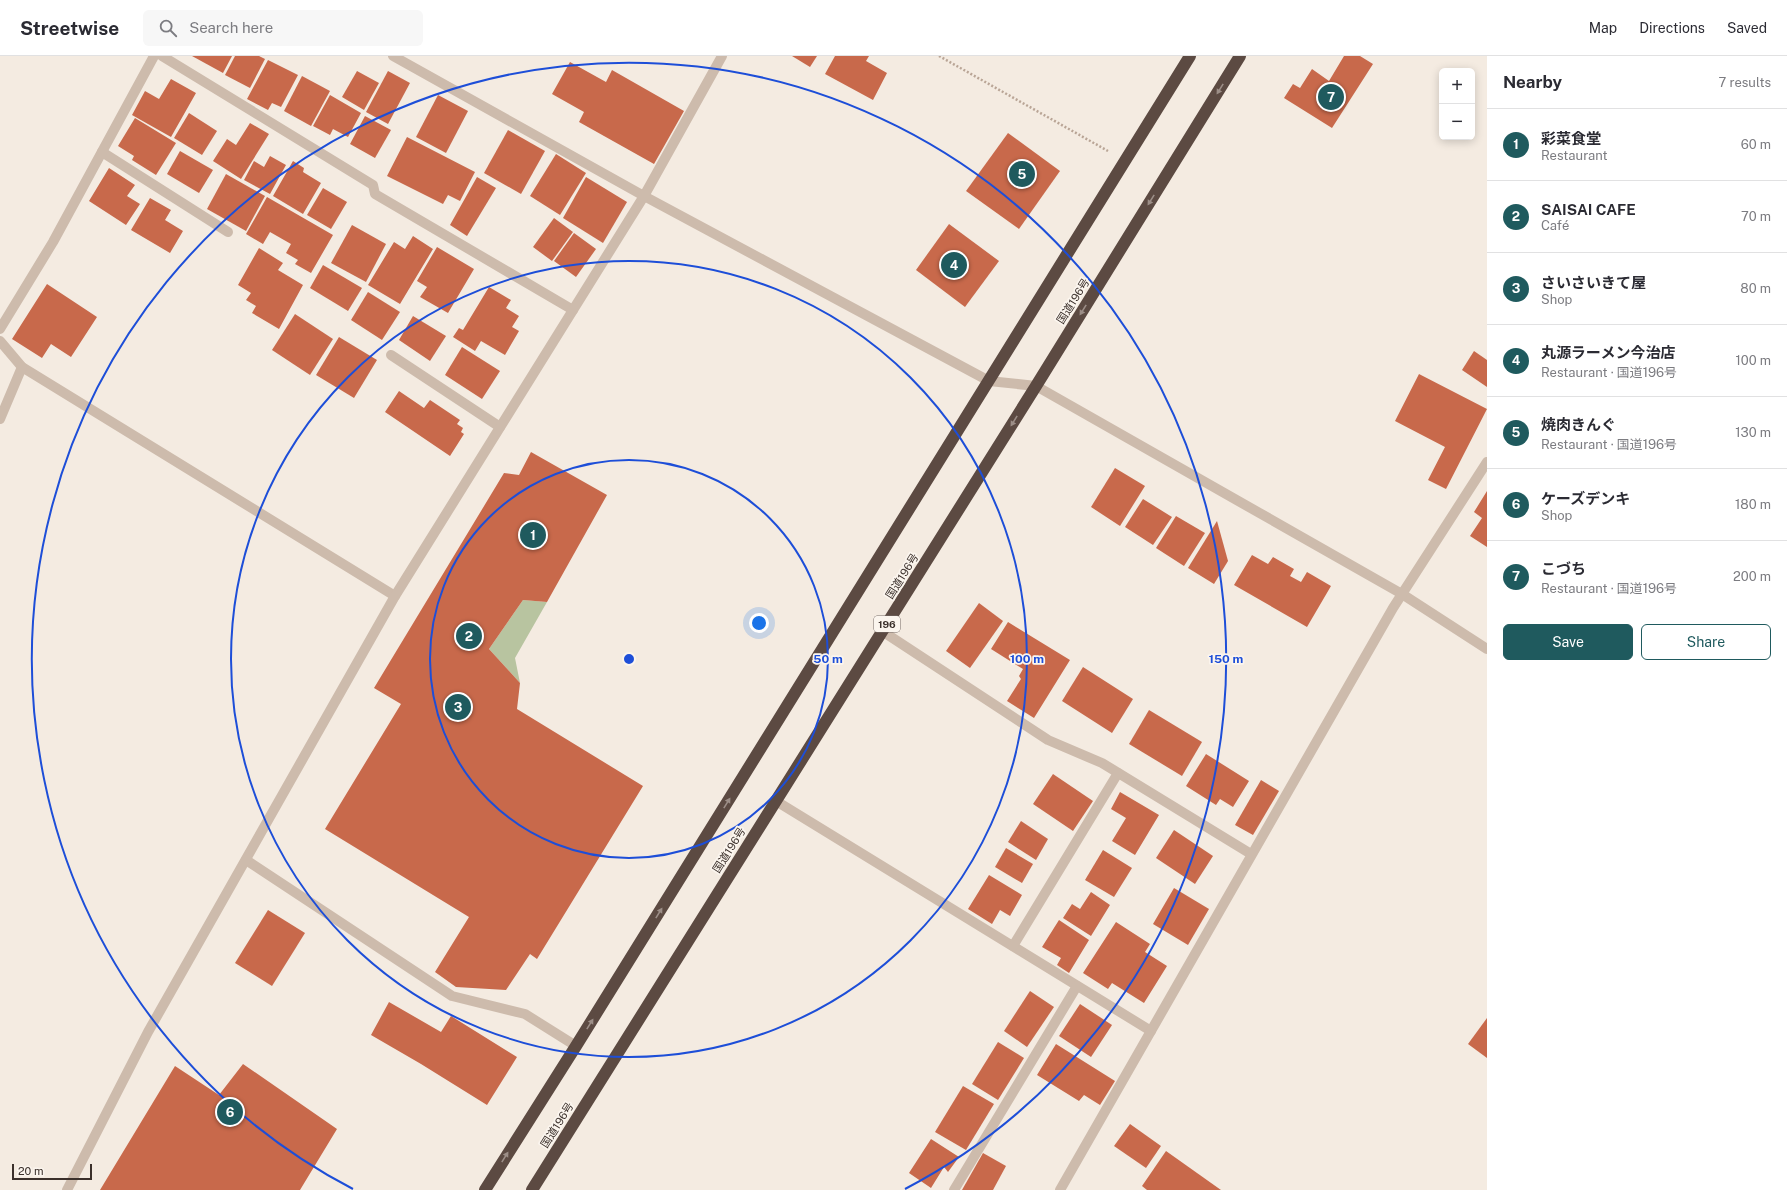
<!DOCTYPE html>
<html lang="en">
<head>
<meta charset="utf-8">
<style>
  body { margin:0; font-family:"Public Sans","Noto Sans JP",sans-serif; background:#f7f7f7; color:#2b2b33 }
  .controls { position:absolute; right:12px; top:12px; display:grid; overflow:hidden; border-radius:6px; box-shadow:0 2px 10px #0003 }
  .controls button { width:36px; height:36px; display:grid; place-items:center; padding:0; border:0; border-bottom:1px solid #e1e1e2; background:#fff; color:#2b2b33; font:20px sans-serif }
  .scale { position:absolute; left:12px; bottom:10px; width:80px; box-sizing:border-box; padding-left:4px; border:2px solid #3b302b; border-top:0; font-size:11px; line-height:14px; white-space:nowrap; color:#3b302b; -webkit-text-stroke:3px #fbf5ee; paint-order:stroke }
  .you { position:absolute; left:759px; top:567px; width:14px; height:14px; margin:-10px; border:3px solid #fff; border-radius:50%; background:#1a73e8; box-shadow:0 0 0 6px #1a73e833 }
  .badge { display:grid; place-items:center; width:26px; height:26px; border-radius:50%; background:#1f5a5e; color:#fff; font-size:13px; font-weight:700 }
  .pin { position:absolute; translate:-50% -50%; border:2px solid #fff; box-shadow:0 1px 4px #0006 }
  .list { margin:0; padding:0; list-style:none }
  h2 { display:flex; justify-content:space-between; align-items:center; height:52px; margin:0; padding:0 16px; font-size:17px }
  h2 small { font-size:13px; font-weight:400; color:#7c7c81 }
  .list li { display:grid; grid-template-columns:26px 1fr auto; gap:12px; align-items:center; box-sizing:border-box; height:72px; padding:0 16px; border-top:1px solid #e1e1e2 }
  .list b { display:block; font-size:15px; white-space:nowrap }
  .list p { margin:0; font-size:13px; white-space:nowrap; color:#7c7c81 }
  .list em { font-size:13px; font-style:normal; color:#7c7c81 }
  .actions { display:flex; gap:8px; padding:12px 16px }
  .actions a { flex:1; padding:9px 0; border:1px solid #1f5a5e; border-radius:6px; text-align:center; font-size:14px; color:#1f5a5e }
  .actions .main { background:#1f5a5e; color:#fff }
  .icon { flex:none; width:22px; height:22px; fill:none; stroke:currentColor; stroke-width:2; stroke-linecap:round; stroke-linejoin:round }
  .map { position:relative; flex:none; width:1487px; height:1134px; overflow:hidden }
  header { display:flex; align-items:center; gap:24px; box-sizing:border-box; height:56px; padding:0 20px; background:#fff; border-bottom:1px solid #e1e1e2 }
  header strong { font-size:19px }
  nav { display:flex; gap:22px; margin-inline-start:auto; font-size:14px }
  .search { width:280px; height:36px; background:#f7f7f7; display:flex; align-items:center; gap:10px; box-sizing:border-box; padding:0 14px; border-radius:6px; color:#7c7c81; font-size:15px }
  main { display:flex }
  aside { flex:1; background:#fff }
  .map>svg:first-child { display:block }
  .green { fill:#b8c4a0 }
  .building { fill:#c8694b }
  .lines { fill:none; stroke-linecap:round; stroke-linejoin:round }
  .path { stroke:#b9a596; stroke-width:2.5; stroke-dasharray:2 2; stroke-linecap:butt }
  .minor { stroke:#cdbbac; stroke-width:10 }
  .highway { stroke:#5c4a42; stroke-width:12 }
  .oneway { fill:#9c8e87 }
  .ring { fill:none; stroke:#1d4ed8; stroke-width:2 }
  .labels { text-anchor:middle; stroke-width:3.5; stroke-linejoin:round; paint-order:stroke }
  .shield { fill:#fbf5ee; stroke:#756b66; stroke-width:1 }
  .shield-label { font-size:10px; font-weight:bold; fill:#3b302b }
  .street-label { font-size:11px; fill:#3b302b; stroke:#fbf5ee }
  .centre { fill:#1d4ed8; stroke:#fbf5ee; stroke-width:2 }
  .ring-label { font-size:12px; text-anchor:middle; font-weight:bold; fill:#1d4ed8; stroke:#fbf5ee; stroke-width:3.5; stroke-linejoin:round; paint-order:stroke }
</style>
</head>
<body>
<header>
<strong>Streetwise</strong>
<div class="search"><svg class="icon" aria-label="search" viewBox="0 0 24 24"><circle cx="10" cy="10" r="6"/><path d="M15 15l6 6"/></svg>Search here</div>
<nav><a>Map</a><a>Directions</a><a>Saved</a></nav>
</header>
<main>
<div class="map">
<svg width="1487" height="1134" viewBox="0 0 1487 1134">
  <rect width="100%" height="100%" fill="#f4ebe1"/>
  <!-- green -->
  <polygon class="green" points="523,544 547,546 515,602 520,627 489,593"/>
  <!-- building -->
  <g class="building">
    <polygon points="192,0 232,0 223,17"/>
    <polygon points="235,0 259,0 265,3 250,32 225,19"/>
    <polygon points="792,0 817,0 810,11"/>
    <polygon points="835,0 869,0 866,5 887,17 873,44 825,18"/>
    <polygon points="1344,0 1360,0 1373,8 1332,72 1284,42 1293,28 1300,32 1312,13 1329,25"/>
    <polygon points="268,4 298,19 281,51 272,47 268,54 247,43"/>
    <polygon points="570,6 606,26 612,14 684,55 654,108 579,66 584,56 552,38"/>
    <polygon points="357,15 379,27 364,54 342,41"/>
    <polygon points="388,15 410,27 388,68 366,56"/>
    <polygon points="302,20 330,35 311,70 284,55"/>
    <polygon points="171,23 196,37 171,81 132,59 145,35 159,43"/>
    <polygon points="330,39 361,57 348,81 333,73 330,79 313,70"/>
    <polygon points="438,39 468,55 446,97 416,81"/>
    <polygon points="189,57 217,75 202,99 174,82"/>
    <polygon points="365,60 391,74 375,102 350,88"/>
    <polygon points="135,62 176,87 156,119 132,104 134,100 118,90"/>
    <polygon points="250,67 269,78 241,123 213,105 227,83 236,89"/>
    <polygon points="508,74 545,95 521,138 484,117"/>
    <polygon points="1008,77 1060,115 1019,173 966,135"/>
    <polygon points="407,81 475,116 460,145 448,139 443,148 387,120"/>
    <polygon points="180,95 213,114 199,137 167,118"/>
    <polygon points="556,98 586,117 560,159 530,140"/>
    <polygon points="270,100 286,109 270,138 244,124 254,105 264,111"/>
    <polygon points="293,105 304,112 303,116 321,127 303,158 273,140"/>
    <polygon points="109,112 135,129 127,140 140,148 126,169 89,145"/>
    <polygon points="226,118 265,140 246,175 207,153"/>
    <polygon points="477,121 496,132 467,180 450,169"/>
    <polygon points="586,121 627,146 603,187 563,162"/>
    <polygon points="323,132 347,146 331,173 307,159"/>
    <polygon points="267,141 333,179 311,217 295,208 298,204 286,197 291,188 270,176 263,188 246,178"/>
    <polygon points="150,142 171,154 165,164 183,175 170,197 131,174"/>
    <polygon points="554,162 573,176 552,205 533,191"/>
    <polygon points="949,168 999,205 965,251 916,214"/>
    <polygon points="352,169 386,188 366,226 331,207"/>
    <polygon points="574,177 596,193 576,221 554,205"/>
    <polygon points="413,180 433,193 400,248 368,229 394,186 405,193"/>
    <polygon points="437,191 474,213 448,257 420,241 427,231 417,225"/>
    <polygon points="259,192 283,207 278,214 303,229 279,273 252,257 256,250 246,244 251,237 238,229"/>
    <polygon points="323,209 362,232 348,255 310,232"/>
    <polygon points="47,228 97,261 71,301 51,288 42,302 12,283"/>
    <polygon points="489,231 511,244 506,252 519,260 512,271 519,275 505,299 481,285 475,295 453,281 459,272 463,274"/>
    <polygon points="368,236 400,256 382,284 351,264"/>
    <polygon points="295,258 333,283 310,319 272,294"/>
    <polygon points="413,260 446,280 430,305 399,284"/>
    <polygon points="339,281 377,304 354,342 316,319"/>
    <polygon points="462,291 500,315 482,343 445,319"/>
    <polygon points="1474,295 1487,304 1487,331 1462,314"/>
    <polygon points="1419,318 1487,353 1446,433 1428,424 1445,391 1395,365"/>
    <polygon points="399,335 424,352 430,344 460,364 457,368 463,372 461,376 464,378 450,400 385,356"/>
    <polygon points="531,396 607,439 547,546 523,544 489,593 520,627 517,653 643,730 537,903 530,898 506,934 456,931 435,916 469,861 325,773 401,648 374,632 504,417 519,419"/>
    <polygon points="1115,412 1145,430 1120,470 1091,451"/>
    <polygon points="1487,435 1487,491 1470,480 1482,462 1474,456"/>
    <polygon points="1143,443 1172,461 1153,489 1125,471"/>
    <polygon points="1176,460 1205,477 1184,510 1156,492"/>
    <polygon points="1217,465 1228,505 1214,528 1188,512"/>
    <polygon points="1252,499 1268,508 1273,501 1294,513 1290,520 1301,526 1307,516 1331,530 1307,571 1234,529"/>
    <polygon points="979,547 1003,565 970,612 946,595"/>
    <polygon points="1008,566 1070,604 1034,662 1007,645 1021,623 1019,620 1023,613 991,593"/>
    <polygon points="1083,611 1133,643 1112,677 1062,645"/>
    <polygon points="1149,654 1202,686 1182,720 1129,688"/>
    <polygon points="1206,698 1249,725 1233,751 1220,743 1216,749 1186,730"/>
    <polygon points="1053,718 1093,745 1073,775 1033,748"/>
    <polygon points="1261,724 1279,735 1253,779 1235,769"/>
    <polygon points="1120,736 1159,759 1135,799 1112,785 1126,762 1111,753"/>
    <polygon points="1021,765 1048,783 1036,804 1008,786"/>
    <polygon points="1174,774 1213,800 1195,828 1156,802"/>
    <polygon points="1006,792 1033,808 1022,827 995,811"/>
    <polygon points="1103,794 1132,812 1114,841 1085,824"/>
    <polygon points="989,819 1022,839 1010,860 1000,854 992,868 968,853"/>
    <polygon points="1174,832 1209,853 1188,889 1153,868"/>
    <polygon points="1091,836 1110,849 1091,880 1063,862 1072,848 1080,853"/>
    <polygon points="268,854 305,877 272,930 235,907"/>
    <polygon points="1059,864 1089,884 1069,917 1057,909 1061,902 1042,891"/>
    <polygon points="1116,866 1150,888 1145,896 1167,910 1144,947 1112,927 1108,933 1083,917"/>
    <polygon points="1030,935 1054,951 1027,991 1004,975"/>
    <polygon points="389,946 441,976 451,960 517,1001 487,1049 421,1008 371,979"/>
    <polygon points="1080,948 1112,969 1091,1001 1059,980"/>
    <polygon points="1487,962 1487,1002 1468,988"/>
    <polygon points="998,986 1024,1002 998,1044 972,1028"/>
    <polygon points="1056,988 1115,1025 1100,1049 1084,1039 1079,1045 1037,1019"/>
    <polygon points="243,1008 337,1073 300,1134 100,1134 175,1010 219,1039"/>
    <polygon points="963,1030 994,1048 966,1094 935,1076"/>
    <polygon points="1130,1068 1161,1090 1146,1112 1114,1090"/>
    <polygon points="931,1083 959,1101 948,1116 944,1111 931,1132 909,1117"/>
    <polygon points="1166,1095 1221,1134 1147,1134 1142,1130"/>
    <polygon points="983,1097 1006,1110 993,1134 962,1134"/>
  </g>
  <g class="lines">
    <!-- path -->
    <polyline class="path" points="939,0 1108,95"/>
    <!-- minor -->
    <g class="minor">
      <polyline points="162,0 373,129 375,138 573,254"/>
      <polyline points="393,0 644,140 989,325 1036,330 1402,538 1487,593"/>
      <polyline points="102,96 228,176"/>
      <polyline points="0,273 53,186 154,0"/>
      <polyline points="0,285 22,311 395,540"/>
      <polyline points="391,299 500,371"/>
      <polyline points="0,363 22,311"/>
      <polyline points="882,575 1048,684 1102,707 1251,798"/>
      <polyline points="776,745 1151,975"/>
      <polyline points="246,804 452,940 525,958 576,990"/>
      <polyline points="1013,890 1118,717"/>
      <polyline points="67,1134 148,976 395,540 644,140 722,0"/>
      <polyline points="954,1134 1077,930"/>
      <polyline points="1060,1134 1393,552 1487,406"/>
    </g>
    <!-- highway -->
    <g class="highway">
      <polyline points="485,1134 576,990 1190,0"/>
      <polyline points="532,1134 1036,330 1240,0"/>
    </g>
  </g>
  <!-- one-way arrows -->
  <defs><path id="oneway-solid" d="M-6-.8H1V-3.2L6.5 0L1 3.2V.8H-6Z"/></defs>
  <g class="oneway">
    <use href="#oneway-solid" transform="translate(1220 33) rotate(122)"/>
    <use href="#oneway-solid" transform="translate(1151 144) rotate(122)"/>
    <use href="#oneway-solid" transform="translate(1083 254) rotate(122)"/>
    <use href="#oneway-solid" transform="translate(1014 365) rotate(122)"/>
    <use href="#oneway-solid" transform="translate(727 747) rotate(-58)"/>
    <use href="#oneway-solid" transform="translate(659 857) rotate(-58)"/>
    <use href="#oneway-solid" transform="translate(590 968) rotate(-58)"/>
    <use href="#oneway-solid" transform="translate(505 1101) rotate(-58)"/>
  </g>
  <!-- distance rings -->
  <g class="ring">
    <circle cx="629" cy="603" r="199"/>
    <circle cx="629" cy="603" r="398"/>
    <path d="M353 1133A597 597 0 1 1 905 1133"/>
  </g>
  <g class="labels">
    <!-- shield labels -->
    <rect class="shield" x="874" y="560" width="26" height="16" rx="3"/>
    <g class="shield-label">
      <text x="887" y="572">196</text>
    </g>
    <!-- street labels -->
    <g class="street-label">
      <text transform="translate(1073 245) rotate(-58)" y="4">国道196号</text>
      <text transform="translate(902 520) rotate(-58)" y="4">国道196号</text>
      <text transform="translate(729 794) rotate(-58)" y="4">国道196号</text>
      <text transform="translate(557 1069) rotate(-58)" y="4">国道196号</text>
    </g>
  </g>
  <circle cx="629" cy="603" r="6" class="centre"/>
  <g class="ring-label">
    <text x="828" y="607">50 m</text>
    <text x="1027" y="607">100 m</text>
    <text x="1226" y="607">150 m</text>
  </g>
</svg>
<div class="controls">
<button>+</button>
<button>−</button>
</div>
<div class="scale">20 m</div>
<div class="you"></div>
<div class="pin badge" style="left:533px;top:479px">1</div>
<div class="pin badge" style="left:469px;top:580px">2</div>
<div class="pin badge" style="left:458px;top:651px">3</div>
<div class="pin badge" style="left:954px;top:209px">4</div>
<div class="pin badge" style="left:1022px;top:118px">5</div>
<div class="pin badge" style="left:230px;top:1056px">6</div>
<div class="pin badge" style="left:1331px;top:41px">7</div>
</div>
<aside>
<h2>Nearby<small>7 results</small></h2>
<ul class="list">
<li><span class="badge">1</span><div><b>彩菜食堂</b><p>Restaurant</p></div><em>60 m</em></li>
<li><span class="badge">2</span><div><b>SAISAI CAFE</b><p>Café</p></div><em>70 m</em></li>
<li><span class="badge">3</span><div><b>さいさいきて屋</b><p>Shop</p></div><em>80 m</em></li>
<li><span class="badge">4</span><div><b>丸源ラーメン今治店</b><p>Restaurant · 国道196号</p></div><em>100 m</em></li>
<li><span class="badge">5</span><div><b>焼肉きんぐ</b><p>Restaurant · 国道196号</p></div><em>130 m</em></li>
<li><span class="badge">6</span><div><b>ケーズデンキ</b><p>Shop</p></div><em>180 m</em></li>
<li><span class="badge">7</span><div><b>こづち</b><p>Restaurant · 国道196号</p></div><em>200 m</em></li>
</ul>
<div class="actions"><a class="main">Save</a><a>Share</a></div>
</aside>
</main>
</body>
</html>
